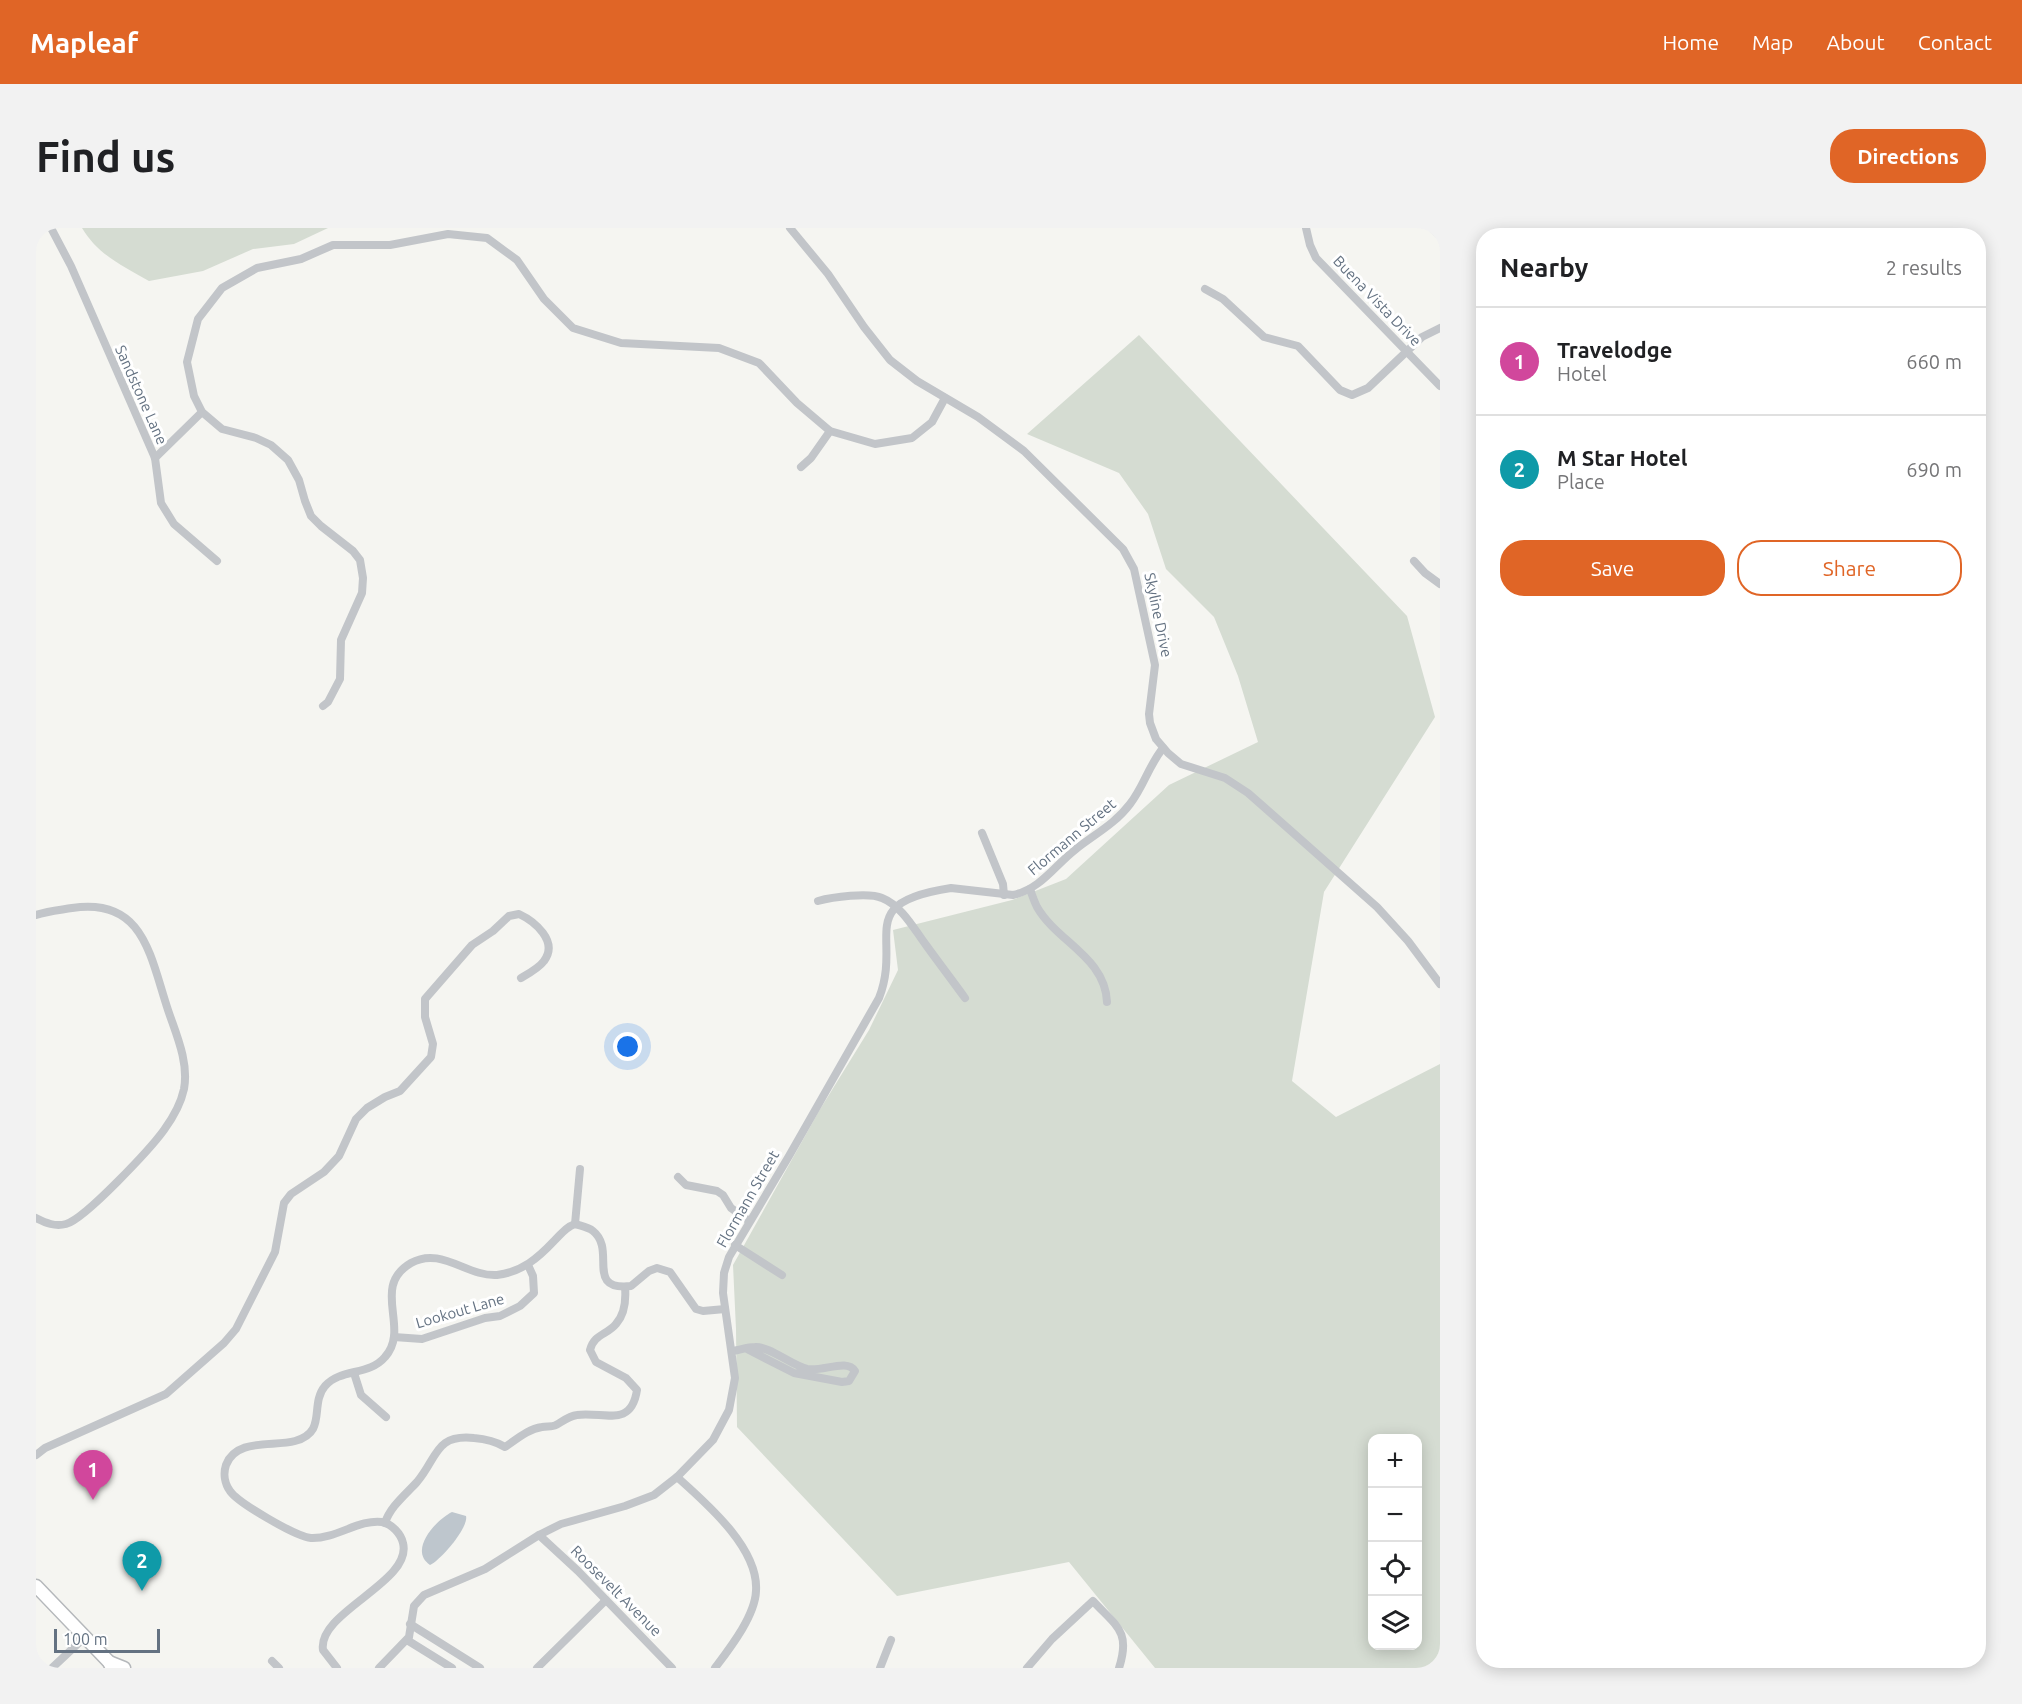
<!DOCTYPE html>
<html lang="en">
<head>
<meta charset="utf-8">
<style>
  body { margin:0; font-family:Ubuntu,sans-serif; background:#f2f2f2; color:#202124 }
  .controls { position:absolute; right:18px; bottom:18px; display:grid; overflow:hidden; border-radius:12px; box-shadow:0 3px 15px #0003 }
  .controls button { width:54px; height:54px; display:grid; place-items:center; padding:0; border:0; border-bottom:2px solid #e0e0e0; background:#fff; color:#202124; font:30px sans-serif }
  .scale { position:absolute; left:18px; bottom:15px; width:106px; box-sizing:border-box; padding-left:6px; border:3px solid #647282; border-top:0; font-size:16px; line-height:21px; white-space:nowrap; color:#647282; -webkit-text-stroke:4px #fff; paint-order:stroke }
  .you { position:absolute; left:592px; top:819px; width:21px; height:21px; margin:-15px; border:4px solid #fff; border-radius:50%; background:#1a73e8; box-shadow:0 0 0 9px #1a73e833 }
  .badge { display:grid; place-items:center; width:39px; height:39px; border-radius:50%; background:#e06526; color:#fff; font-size:20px; font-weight:700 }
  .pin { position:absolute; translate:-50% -50px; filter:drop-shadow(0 2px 3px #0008) }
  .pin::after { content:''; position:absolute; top:32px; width:21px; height:18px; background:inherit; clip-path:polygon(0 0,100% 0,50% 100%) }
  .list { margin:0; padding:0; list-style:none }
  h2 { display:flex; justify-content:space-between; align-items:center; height:78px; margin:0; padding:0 24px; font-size:26px }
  h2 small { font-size:20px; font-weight:400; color:#757577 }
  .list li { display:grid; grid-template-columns:39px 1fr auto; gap:18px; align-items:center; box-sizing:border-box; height:108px; padding:0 24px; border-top:2px solid #e0e0e0 }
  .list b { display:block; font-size:22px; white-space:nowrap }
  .list p { margin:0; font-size:20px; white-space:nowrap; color:#757577 }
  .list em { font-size:20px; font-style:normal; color:#757577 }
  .actions { display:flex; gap:12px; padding:18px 24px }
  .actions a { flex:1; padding:14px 0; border:2px solid #e06526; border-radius:24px; text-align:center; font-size:21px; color:#e06526 }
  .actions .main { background:#e06526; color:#fff }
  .icon { flex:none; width:33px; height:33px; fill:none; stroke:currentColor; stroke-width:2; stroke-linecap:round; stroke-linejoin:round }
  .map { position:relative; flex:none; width:1404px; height:1440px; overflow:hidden; border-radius:24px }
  header { display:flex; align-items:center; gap:36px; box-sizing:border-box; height:84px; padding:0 30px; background:#e06526; color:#fff }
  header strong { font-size:28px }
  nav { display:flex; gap:33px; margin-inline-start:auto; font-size:21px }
  .intro { display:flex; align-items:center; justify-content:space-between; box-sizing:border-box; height:144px; padding:0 36px }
  h1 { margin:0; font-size:42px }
  .button { padding:15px 27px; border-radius:24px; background:#e06526; color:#fff; font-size:21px; font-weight:700 }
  main { display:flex; gap:36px; padding:0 36px }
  aside { flex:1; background:#fff; border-radius:24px; box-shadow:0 3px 15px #0003 }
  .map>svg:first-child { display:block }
  .green { fill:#d5dcd2; fill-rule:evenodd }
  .water { fill:#bec6cd }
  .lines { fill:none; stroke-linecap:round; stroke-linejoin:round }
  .highway-casing { stroke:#b5b8bb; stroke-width:15 }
  .minor { stroke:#c2c5c9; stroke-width:8 }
  .highway { stroke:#fff; stroke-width:12 }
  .labels { text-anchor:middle; stroke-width:6; stroke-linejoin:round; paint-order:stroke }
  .street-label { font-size:15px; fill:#647282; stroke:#fff }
</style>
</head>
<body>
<header>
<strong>Mapleaf</strong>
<nav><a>Home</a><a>Map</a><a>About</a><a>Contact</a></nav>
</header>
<div class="intro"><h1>Find us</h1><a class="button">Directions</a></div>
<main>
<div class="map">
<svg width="1404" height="1440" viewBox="0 0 1404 1440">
  <rect width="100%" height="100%" fill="#f5f5f1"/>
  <!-- green -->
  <g class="green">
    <path d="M46 0H292L258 16 217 21 167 43 113 53C87 38 62 27 46 0Z"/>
    <path d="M1103 107 1371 388 1399 489 1288 664 1256 853 1300 889 1404 836V1440H1119L1033 1334 861 1368 701 1199 700 1101 697 1037 783 883 833 802 862 742 857 702 976 672 1030 651 1133 557 1222 514 1202 448 1178 389 1130 341 1112 286 1083 245 991 206ZM1336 1210H1382V1418H1336Z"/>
  </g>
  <!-- water -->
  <path class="water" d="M416 1284 430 1288C433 1299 405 1332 394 1337 372 1322 400 1292 416 1284Z"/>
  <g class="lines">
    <defs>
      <g id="highway">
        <polyline points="0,1358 73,1434 76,1440"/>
        <polyline points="73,1434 88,1440"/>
      </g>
    </defs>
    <!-- highway casing -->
    <use href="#highway" class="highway-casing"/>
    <!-- minor -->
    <g class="minor">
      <polyline points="15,0 35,38 119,230 125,275 138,296 181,333"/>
      <polyline points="754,0 792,46 828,99 854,132 881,153 942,189 988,223 1087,321 1098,341 1119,437 1113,486 1114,495 1120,511 1132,525 1145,536 1189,550 1212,565 1341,679 1372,713 1404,756"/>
      <polyline points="1270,0 1274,17 1280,30 1404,158"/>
      <polyline points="1396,0 1404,8"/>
      <polyline points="1169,61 1187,71 1228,109 1262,118 1304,162 1316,167 1332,160 1386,109 1404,100"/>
      <polyline points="119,230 166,184"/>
      <polyline points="765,239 775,230 794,203"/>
      <polyline points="1378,333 1389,345 1404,356"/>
      <polyline points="287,478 292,474 304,451 305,412 326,365 327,350 324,332 317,323 285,298 275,288 269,273 263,252 252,232 235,217 220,210 186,201 166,184 158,168 151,134 162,91 186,60 221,40 265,31 297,17 354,17 412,6 451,10 481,32 508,71 537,100 585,115 683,120 723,135 761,175 794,203 839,216 876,210 896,194 909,170"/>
      <polyline points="946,605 967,656 968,667"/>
      <path d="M994 661C996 667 998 673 1001 679 1021 714 1069 729 1071 774"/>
      <path d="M782 673C796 669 833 664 846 670 866 678 878 701 890 717 903 735 916 752 929 770"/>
      <path d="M0 687C11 683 24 682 36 680 108 669 114 728 132 782 140 806 153 834 148 861 145 875 136 891 128 902 115 920 49 991 30 996 19 999 10 995 0 990"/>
      <polyline points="642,949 650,957 681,963 687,967 695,980 713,993"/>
      <polyline points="539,996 544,941"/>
      <polyline points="699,1017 746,1047"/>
      <polyline points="358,1109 386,1111 449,1090 464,1088 484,1078 498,1065 497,1048 492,1037"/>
      <path d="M696 1123C703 1122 712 1119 719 1119 733 1118 755 1137 771 1141 787 1144 811 1130 819 1143L813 1153 806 1154 758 1145 711 1121"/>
      <polyline points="318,1145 325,1167 350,1189"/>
      <path d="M0 1227 9 1220 130 1166 188 1115 200 1101 239 1024 248 975 255 966 288 944 303 928 320 891 331 880 349 869 364 863 395 829 397 816 389 789V771L436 717 457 703 473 688 483 686C498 693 523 713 508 733 503 740 492 746 485 750"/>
      <path d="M641 1249C670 1275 723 1320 720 1363 719 1388 694 1420 679 1440"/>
      <path d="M349 1295C354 1279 369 1267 381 1254 402 1229 399 1206 438 1210 451 1211 459 1213 469 1219 481 1211 492 1201 506 1199 511 1198 516 1199 520 1197 527 1193 533 1188 541 1187 567 1183 595 1201 601 1162L590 1150 560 1134 554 1122C558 1106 571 1107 580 1096 589 1086 590 1071 589 1059"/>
      <polyline points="503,1307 542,1343 636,1440"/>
      <polyline points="374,1396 444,1440"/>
      <polyline points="371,1412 416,1440"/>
      <polyline points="236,1433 243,1440"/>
      <polyline points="16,1440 49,1409"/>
      <path d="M301 1440 287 1422C281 1384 377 1354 367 1315 365 1306 356 1296 346 1294 323 1291 300 1311 275 1310 261 1309 202 1275 194 1263 189 1256 187 1246 190 1237 200 1210 237 1219 259 1213 292 1204 273 1177 289 1158 305 1140 333 1148 349 1129 375 1100 334 1059 375 1035 405 1018 431 1049 461 1047 486 1044 502 1030 518 1013 525 1006 530 999 539 996 545 998 552 999 557 1003 581 1022 548 1063 595 1058L613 1043 621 1040 634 1044 660 1081 667 1083 689 1081"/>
      <path d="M343 1440 373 1409 378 1378 388 1367 449 1341 503 1307 525 1296 589 1278 618 1267 641 1249 677 1212 693 1182 699 1150 687 1065 688 1045 693 1029 753 928 843 770C867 709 816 675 915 660L977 667C1005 661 1019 637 1040 621 1059 606 1079 596 1094 576 1108 558 1112 539 1127 520"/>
      <polyline points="501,1440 570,1372"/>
      <polyline points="844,1440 855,1412"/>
      <path d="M991 1440 1016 1411 1057 1373C1080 1398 1095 1403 1083 1440"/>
    </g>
    <!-- highway -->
    <use href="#highway" class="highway"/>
  </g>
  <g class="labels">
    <!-- street labels -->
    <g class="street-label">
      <text transform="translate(1341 73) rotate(46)" y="5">Buena Vista Drive</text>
      <text transform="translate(105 167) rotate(66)" y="5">Sandstone Lane</text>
      <text transform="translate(1122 387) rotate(78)" y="5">Skyline Drive</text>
      <text transform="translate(1036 609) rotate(-40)" y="5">Flormann Street</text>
      <text transform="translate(712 971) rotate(-60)" y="5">Flormann Street</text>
      <text transform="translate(424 1083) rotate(-16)" y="5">Lookout Lane</text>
      <text transform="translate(580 1363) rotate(45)" y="5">Roosevelt Avenue</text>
    </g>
  </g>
</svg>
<div class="controls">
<button>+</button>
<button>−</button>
<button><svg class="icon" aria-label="locate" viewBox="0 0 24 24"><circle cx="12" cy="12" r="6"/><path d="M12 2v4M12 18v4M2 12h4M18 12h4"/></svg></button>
<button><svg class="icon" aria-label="layers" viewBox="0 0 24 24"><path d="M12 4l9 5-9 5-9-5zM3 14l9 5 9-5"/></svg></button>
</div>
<div class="scale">100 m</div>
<div class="you"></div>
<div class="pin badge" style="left:57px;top:1272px;background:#d1479c">1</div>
<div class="pin badge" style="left:106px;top:1363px;background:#0f9aa8">2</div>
</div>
<aside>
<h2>Nearby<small>2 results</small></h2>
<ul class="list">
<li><span class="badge" style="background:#d1479c">1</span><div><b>Travelodge</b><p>Hotel</p></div><em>660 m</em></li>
<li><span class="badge" style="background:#0f9aa8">2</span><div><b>M Star Hotel</b><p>Place</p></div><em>690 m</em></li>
</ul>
<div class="actions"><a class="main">Save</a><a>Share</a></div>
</aside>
</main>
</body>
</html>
